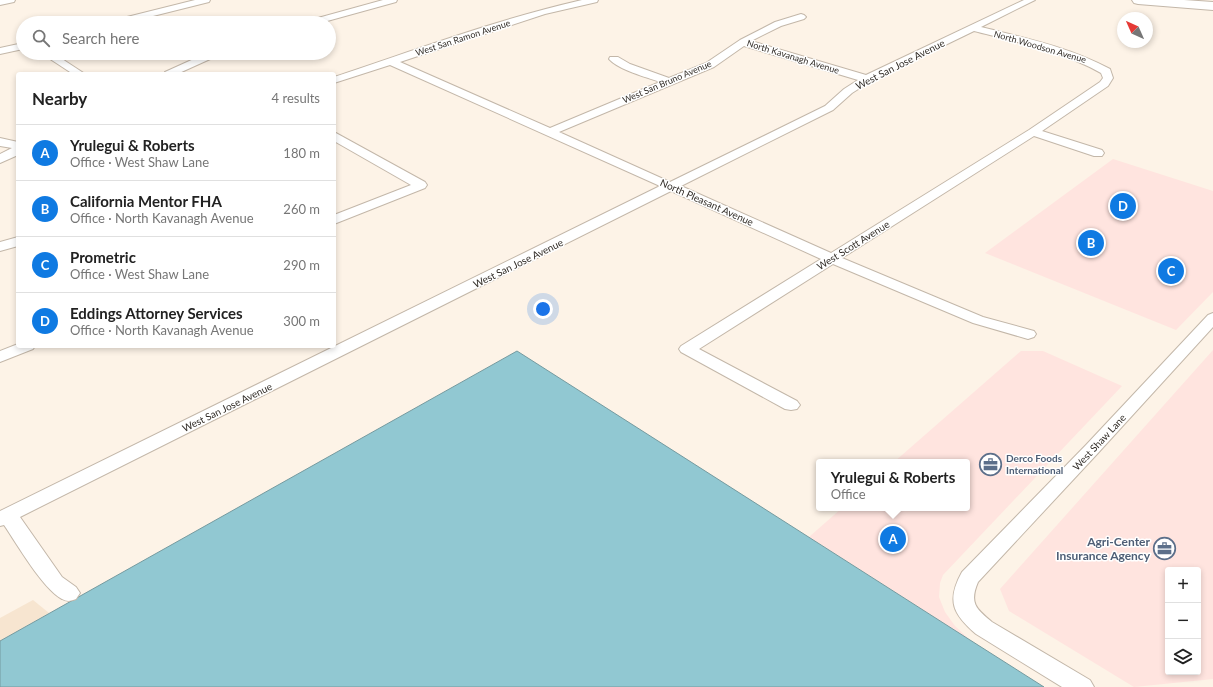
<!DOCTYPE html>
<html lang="en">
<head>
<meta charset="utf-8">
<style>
  body { margin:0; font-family:Lato,sans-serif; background:#f2f2f2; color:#222 }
  .controls { position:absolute; right:12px; bottom:12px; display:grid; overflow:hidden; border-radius:4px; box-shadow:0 2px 6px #0003 }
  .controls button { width:36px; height:36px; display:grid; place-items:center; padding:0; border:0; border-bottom:1px solid #e0e0e0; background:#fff; color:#222; font:20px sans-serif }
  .compass { position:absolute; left:1117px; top:12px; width:36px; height:36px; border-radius:50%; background:#fff; box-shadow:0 2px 6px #0003; rotate:315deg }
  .you { position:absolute; left:543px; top:309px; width:14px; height:14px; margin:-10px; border:3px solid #fff; border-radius:50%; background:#1a73e8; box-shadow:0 0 0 6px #1a73e833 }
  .badge { display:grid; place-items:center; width:26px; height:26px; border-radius:50%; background:#0f7ae2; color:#fff; font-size:13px; font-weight:700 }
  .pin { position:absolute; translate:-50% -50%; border:2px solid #fff; box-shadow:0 1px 4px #0006 }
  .popup { position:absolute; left:816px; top:459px; width:154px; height:52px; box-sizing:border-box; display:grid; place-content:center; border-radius:4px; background:#fff; filter:drop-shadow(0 1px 3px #0005); font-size:13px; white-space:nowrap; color:#767676 }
  .popup b { font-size:15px; color:#222 }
  .popup::after { content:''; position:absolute; left:50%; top:100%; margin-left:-8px; border:8px solid transparent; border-top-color:#fff }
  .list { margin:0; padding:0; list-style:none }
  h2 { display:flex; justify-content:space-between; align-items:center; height:52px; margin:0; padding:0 16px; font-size:17px }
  h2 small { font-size:13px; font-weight:400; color:#767676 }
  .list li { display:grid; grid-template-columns:26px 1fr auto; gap:12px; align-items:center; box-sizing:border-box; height:56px; padding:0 16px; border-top:1px solid #e0e0e0 }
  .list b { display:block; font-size:15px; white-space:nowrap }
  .list p { margin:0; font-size:13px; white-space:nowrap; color:#767676 }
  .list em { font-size:13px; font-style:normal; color:#767676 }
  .icon { flex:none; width:22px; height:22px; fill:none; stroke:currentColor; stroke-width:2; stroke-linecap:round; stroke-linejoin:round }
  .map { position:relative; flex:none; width:1213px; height:687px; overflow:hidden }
  .search { position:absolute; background:#fff; box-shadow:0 2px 6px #0003; left:16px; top:16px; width:320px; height:44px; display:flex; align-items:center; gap:10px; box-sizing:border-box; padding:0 14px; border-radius:22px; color:#767676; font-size:15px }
  .panel { position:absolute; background:#fff; box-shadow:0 2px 6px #0003; left:16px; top:72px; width:320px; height:276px; border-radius:4px }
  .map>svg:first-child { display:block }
  .commercial { fill:#ffe4df; fill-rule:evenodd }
  .built { fill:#f7e5d0 }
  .water { fill:#91c8d2; stroke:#759a9f }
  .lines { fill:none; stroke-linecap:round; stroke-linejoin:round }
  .street-casing { stroke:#c3b7a9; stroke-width:2 }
  .secondary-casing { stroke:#c3b7a9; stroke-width:2 }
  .street { fill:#fff; fill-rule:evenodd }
  .secondary { fill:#fff; fill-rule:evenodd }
  .labels { text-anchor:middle; stroke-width:3; stroke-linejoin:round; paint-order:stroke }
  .far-street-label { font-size:9px; fill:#332e29; stroke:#fff }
  .street-label { font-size:10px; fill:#332e29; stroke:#fff }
  .service-label { font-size:10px; font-weight:bold; fill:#4e5e75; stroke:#fff; text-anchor:start }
  .near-service-label { font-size:12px; font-weight:bold; fill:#4e5e75; stroke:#fff; text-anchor:end }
</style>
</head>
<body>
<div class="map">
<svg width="1213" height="687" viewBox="0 0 1213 687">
  <rect width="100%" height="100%" fill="#fdf3e7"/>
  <!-- commercial -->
  <g class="commercial">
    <polygon points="1113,159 1213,191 1213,292 1176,330 985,253"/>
    <path d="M1213 350V679L1134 687 1009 611 1000 589ZM1168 570H1198V672H1168Z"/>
    <polygon points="1021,351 1043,351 1122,386 943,575 940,583 939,597 945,612 955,626 970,640 809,537 842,508 967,508 967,462 894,462"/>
  </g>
  <!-- built -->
  <polygon class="built" points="33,600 49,613 0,641 0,618"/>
  <!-- water -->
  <polygon class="water" points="517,351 970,640 1044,687 0,687 0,641"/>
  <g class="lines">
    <defs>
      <g id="street">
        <polygon points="0,0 15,0 14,2 0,5"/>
        <polygon points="195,0 210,0 209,2 125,23 109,23 111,21"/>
        <polygon points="383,0 397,0 396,2 320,23 305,23 307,21"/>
        <path d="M582 0H598L597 2 545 14 400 62 550 128 660 82C646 77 619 70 609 59L610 57H618L630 64 669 78 706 63 740 40 775 22 801 14 804 15 806 17 804 19 781 26 751 41 866 75 1024 0H1035L981 27C1025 38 1069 47 1110 69L1113 78 1108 86 1042 131 1102 150 1104 153 1102 156H1094L1034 136 842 258 983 317 1034 331 1036 334 1034 337 1028 339 973 323 833 264 699 349 797 401 800 405 797 409 791 410 785 409 681 352 679 349 681 346 821 259 671 191 20 517 62 577 76 587 80 593 76 599C71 601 67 602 62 599 43 589 17 544 4 525L0 526V511L660 186 390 65 334 83V77C416 50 498 19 582 0ZM974 31C1017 42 1061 51 1101 73L1103 78 1100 82 1029 130 831 253 681 186 833 110 852 93 871 81ZM744 46 858 80 844 89 825 106 670 182 559 132 714 67Z"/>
        <polygon points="23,43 23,49 0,54 0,48"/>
        <polygon points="41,53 53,53 85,74 73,74"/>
        <polygon points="207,53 220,53 219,55 177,74 164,74 165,72"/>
        <polygon points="334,132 425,182 427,185 425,188 334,224 334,215 411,185 334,141"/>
        <polygon points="0,138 18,142 18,155 0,163 0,154 12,148 0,146"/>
        <polygon points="18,237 18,246 0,251 0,242"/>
        <path d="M1213 313V327L1098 453 978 582C969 603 976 609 992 622L1090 680 1094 687H1062L976 634C953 614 946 601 962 572L1086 445 1208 315Z"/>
        <polygon points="18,344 18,346 35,346 33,349 0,362 0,351"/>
      </g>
      <polygon id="secondary" points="1132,0 1184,0 1213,2 1213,10 1138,4 1134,3"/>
    </defs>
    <!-- street casing -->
    <use href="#street" class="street-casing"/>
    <!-- secondary casing -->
    <use href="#secondary" class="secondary-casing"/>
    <!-- street -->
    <use href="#street" class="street"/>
    <!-- secondary -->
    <use href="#secondary" class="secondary"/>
  </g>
  <!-- icons -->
  <defs>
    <symbol id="office-ring" viewBox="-11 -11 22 22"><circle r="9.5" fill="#fff" stroke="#5c6f8a" stroke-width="1.5"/><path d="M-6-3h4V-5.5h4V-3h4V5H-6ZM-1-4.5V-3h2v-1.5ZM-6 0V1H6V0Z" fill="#5c6f8a"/></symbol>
  </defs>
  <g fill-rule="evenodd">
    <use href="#office-ring" x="978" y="452" width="25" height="25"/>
    <use href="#office-ring" x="1152" y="536" width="25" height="25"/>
  </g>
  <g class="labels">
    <!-- far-street labels -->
    <g class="far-street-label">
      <text transform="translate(463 38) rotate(-18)" y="3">West San Ramon Avenue</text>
      <text transform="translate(1040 47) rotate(16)" y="3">North Woodson Avenue</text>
      <text transform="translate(793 57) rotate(17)" y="3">North Kavanagh Avenue</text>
      <text transform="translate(667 82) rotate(-23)" y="3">West San Bruno Avenue</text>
    </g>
    <!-- street labels -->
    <g class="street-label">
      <text transform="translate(900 64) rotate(-27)" y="4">West San Jose Avenue</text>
      <text transform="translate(707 202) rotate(24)" y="4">North Pleasant Avenue</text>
      <text transform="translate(853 245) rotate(-32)" y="4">West Scott Avenue</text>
      <text transform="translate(518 263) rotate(-26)" y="4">West San Jose Avenue</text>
      <text transform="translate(227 407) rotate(-26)" y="4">West San Jose Avenue</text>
      <text transform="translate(1099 442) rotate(-47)" y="4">West Shaw Lane</text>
    </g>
    <!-- service labels -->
    <g class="service-label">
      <text x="1006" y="462">Derco Foods<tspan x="1006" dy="12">International</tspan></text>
    </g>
    <!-- near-service labels -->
    <g class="near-service-label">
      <text x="1150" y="546">Agri-Center<tspan x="1150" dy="14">Insurance Agency</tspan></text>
    </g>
  </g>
</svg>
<div class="controls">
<button>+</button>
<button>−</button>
<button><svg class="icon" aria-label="layers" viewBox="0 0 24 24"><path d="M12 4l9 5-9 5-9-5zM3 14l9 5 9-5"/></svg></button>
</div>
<svg class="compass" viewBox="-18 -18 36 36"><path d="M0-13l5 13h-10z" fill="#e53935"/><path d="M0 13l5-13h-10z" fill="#767676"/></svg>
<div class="you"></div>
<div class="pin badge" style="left:893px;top:539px">A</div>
<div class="popup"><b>Yrulegui &amp; Roberts</b>Office</div>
<div class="pin badge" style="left:1091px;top:243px">B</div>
<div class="pin badge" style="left:1171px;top:271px">C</div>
<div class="pin badge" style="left:1123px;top:206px">D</div>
<div class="search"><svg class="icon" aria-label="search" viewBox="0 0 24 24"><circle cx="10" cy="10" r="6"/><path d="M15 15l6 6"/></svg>Search here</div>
<section class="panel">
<h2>Nearby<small>4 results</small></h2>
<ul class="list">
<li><span class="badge">A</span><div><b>Yrulegui &amp; Roberts</b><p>Office · West Shaw Lane</p></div><em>180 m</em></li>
<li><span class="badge">B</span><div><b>California Mentor FHA</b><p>Office · North Kavanagh Avenue</p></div><em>260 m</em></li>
<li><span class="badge">C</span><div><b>Prometric</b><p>Office · West Shaw Lane</p></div><em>290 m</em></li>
<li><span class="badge">D</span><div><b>Eddings Attorney Services</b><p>Office · North Kavanagh Avenue</p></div><em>300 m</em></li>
</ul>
</section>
</div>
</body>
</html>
